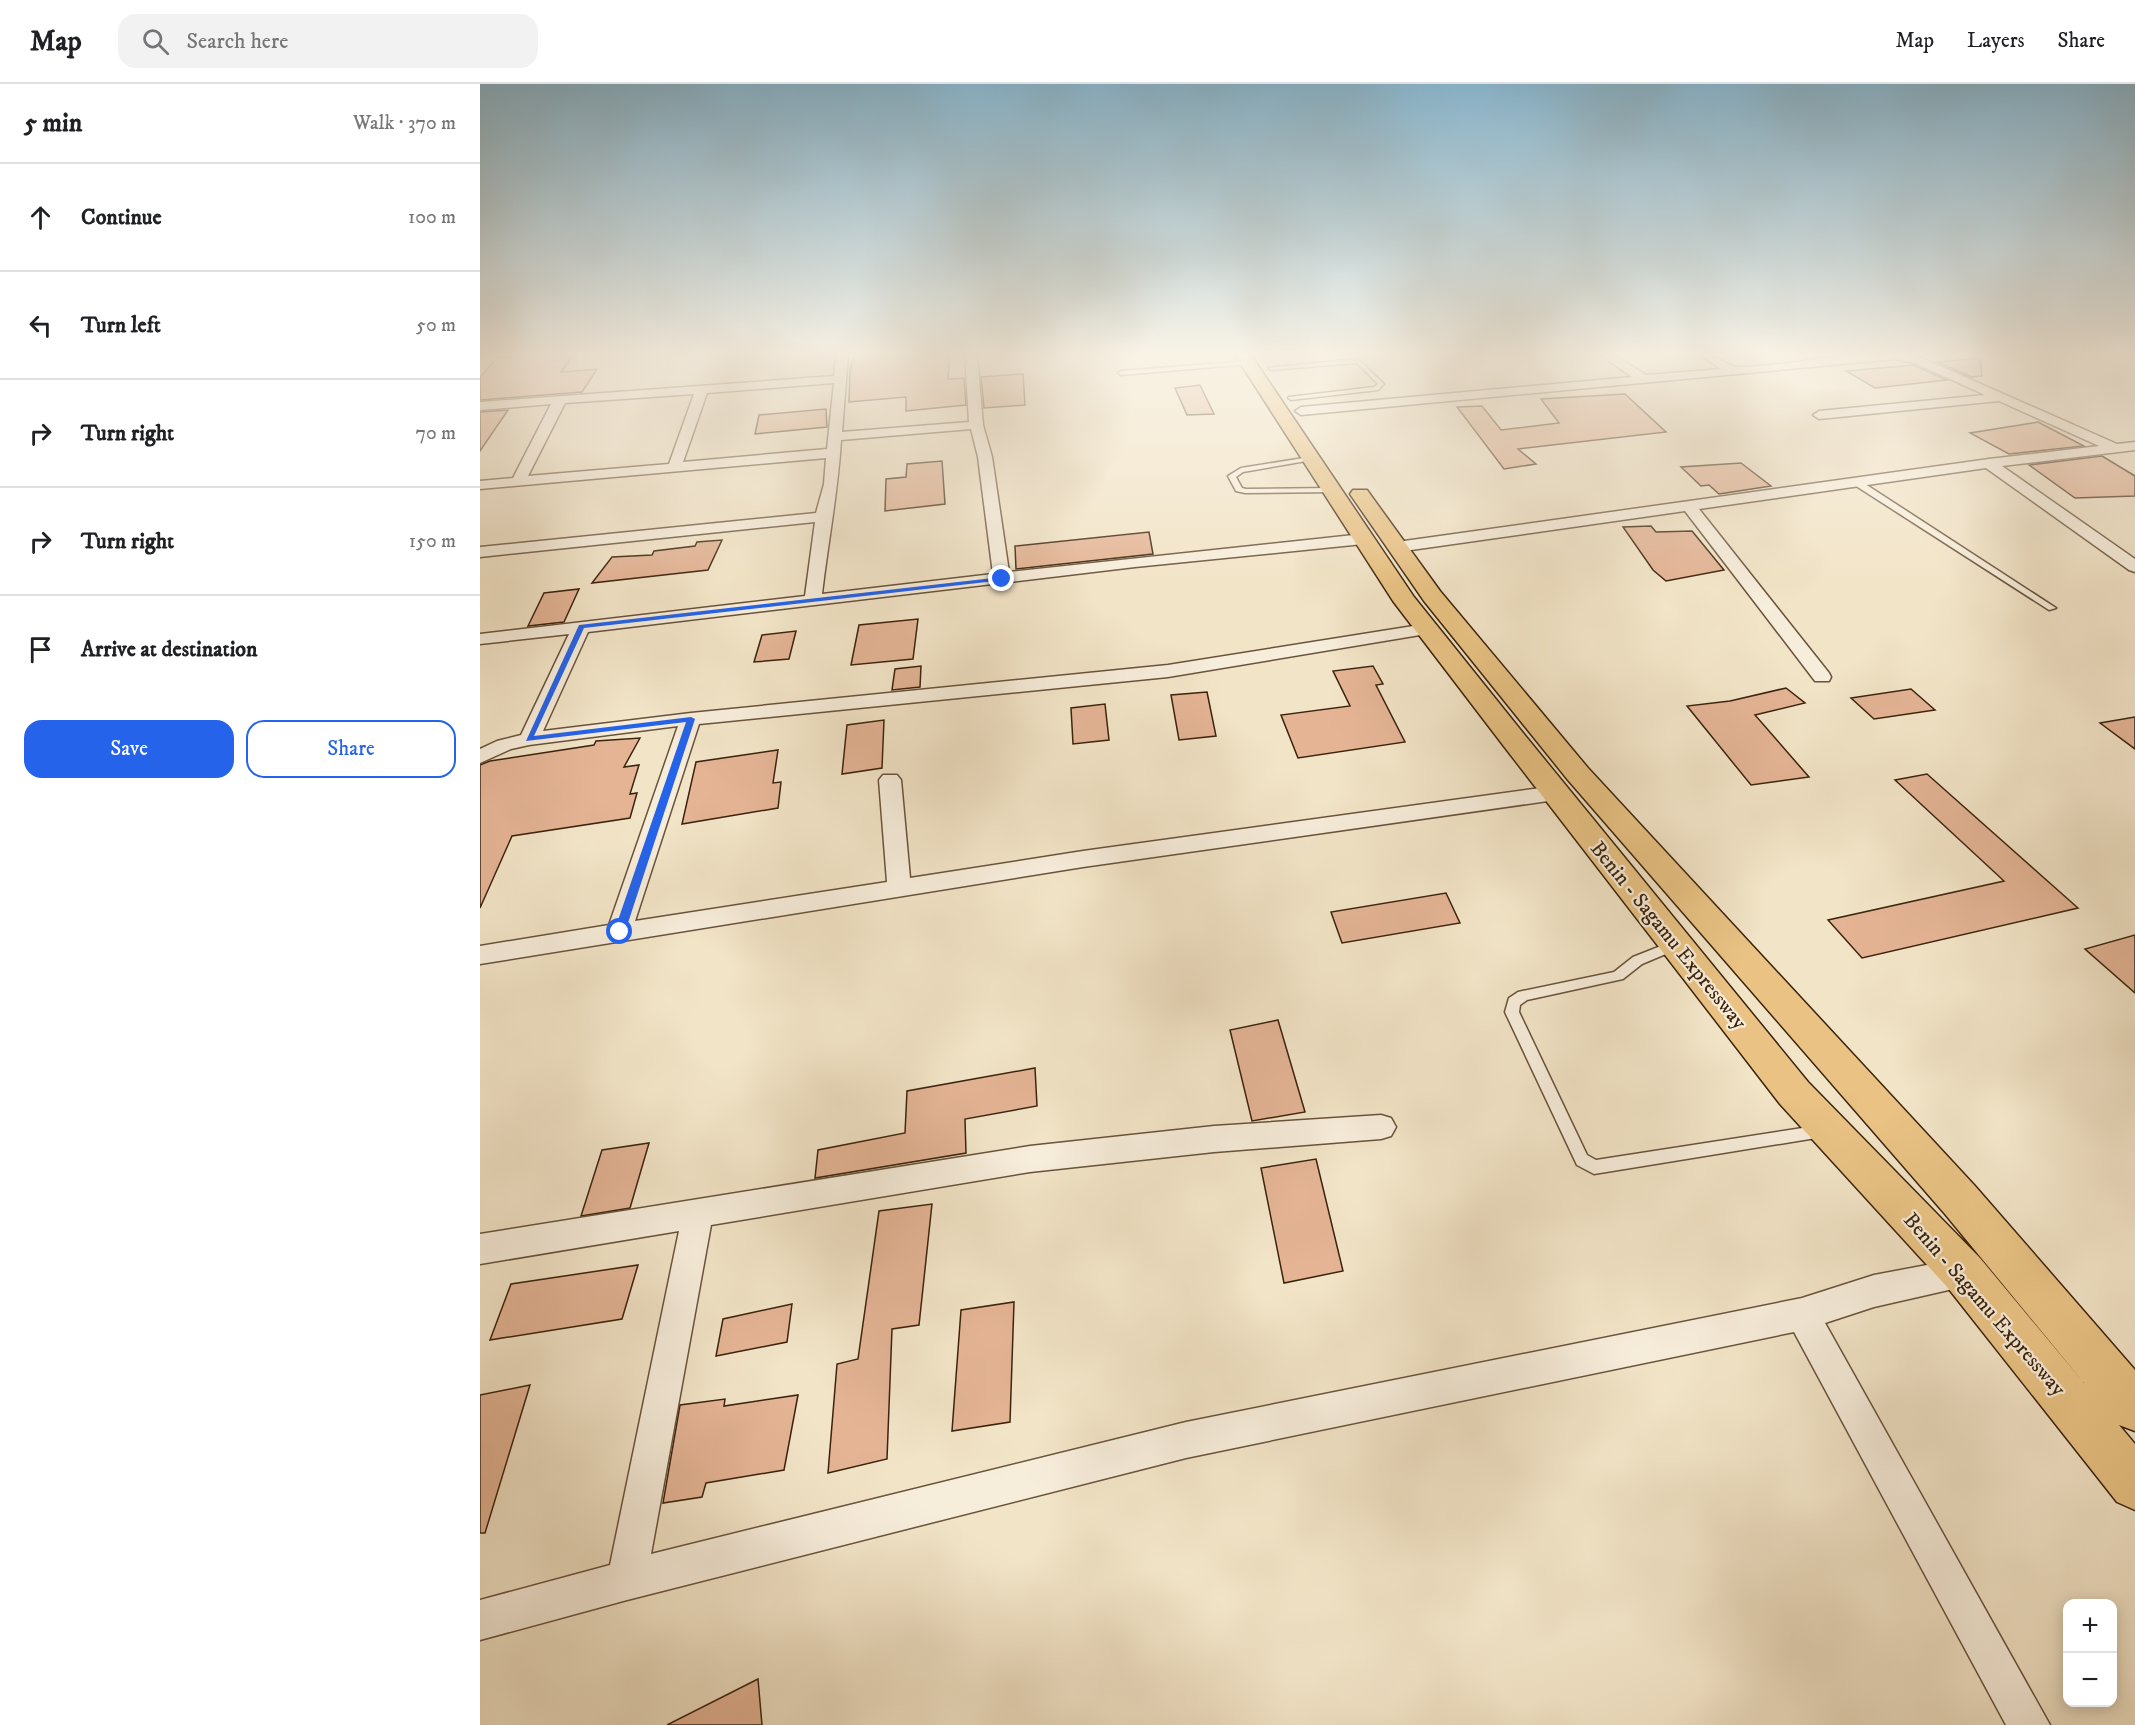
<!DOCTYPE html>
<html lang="en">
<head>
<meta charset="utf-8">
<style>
  body { margin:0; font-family:"IM FELL DW Pica",serif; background:#f2f2f2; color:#202124 }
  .controls { position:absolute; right:18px; bottom:18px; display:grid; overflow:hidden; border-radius:12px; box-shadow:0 3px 15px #0003 }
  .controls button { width:54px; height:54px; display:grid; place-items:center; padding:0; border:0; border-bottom:2px solid #e0e0e0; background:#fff; color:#202124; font:30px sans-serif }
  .stop { position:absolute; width:18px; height:18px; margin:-14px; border:4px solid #2563eb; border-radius:50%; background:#fff }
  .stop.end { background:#2563eb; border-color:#fff; box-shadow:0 2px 6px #0008 }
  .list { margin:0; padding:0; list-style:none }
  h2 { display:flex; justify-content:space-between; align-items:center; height:78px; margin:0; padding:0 24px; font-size:26px }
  h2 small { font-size:20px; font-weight:400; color:#757577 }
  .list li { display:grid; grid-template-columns:39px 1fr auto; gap:18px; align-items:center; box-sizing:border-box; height:108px; padding:0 24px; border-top:2px solid #e0e0e0 }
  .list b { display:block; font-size:22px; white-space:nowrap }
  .list em { font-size:20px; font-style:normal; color:#757577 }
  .actions { display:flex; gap:12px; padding:18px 24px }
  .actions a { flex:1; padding:14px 0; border:2px solid #2563eb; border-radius:18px; text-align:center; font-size:21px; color:#2563eb }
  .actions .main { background:#2563eb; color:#fff }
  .icon { flex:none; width:33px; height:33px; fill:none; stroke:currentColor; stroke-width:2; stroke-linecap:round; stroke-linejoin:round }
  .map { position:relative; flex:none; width:1655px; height:1641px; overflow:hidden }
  header { display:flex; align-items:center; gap:36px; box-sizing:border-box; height:84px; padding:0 30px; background:#fff; border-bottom:2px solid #e0e0e0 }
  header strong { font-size:28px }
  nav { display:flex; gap:33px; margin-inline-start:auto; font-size:21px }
  .search { width:420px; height:54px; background:#f2f2f2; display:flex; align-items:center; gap:15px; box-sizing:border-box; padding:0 21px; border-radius:18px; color:#757577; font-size:22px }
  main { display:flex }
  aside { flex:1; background:#fff }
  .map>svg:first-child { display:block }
  .building { fill:#e4b495; stroke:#3b230c; stroke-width:1.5 }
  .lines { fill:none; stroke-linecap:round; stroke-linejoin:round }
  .service-casing { stroke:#69533b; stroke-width:3 }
  .minor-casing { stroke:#69533b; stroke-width:3 }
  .trunk-casing { stroke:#3b230c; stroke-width:3 }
  .service { fill:#f7eddb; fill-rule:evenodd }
  .minor { fill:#f7eddb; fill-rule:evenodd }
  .trunk { fill:#e9c284; fill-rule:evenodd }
  .route { fill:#2563eb }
  .labels { text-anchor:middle; stroke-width:4.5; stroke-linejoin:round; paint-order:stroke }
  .street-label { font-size:21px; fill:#3b230c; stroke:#f7eddb }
</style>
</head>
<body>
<header>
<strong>Map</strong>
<div class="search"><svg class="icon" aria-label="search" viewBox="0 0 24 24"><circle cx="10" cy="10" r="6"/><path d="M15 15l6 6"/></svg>Search here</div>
<nav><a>Map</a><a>Layers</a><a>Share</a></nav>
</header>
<main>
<aside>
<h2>5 min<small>Walk · 370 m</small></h2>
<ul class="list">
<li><svg class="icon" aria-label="ahead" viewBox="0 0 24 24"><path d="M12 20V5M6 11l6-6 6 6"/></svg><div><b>Continue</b></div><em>100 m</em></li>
<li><svg class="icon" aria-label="left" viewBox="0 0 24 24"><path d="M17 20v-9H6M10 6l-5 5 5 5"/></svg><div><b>Turn left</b></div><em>50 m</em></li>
<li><svg class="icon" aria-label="right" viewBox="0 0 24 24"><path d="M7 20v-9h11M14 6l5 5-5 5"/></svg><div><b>Turn right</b></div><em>70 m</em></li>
<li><svg class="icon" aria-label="right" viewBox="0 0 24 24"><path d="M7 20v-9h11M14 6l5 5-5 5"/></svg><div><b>Turn right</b></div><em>150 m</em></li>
<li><svg class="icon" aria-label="arrive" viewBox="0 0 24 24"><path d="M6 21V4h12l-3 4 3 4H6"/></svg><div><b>Arrive at destination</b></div></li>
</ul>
<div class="actions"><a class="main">Save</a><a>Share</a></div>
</aside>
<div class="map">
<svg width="1655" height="1641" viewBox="0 0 1655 1641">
  <rect width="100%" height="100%" fill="#f2e4c7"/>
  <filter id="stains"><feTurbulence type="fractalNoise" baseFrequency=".00333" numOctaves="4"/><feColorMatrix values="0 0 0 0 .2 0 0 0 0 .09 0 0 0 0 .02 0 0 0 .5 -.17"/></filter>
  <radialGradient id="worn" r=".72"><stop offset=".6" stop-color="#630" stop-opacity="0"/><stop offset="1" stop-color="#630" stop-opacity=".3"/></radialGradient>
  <!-- building -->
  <g class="building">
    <polygon points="46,271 93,271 81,288 117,285 102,308 0,316 0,293 17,274"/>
    <polygon points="396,271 470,271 468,295 484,294 486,321 426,327 426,313 369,318 370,286 374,272"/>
    <polygon points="1500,274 1502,292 1491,293 1458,278"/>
    <polygon points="1433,281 1467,296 1395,304 1366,287"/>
    <polygon points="543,290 545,321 504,324 501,293"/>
    <polygon points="720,301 734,330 707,331 695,304"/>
    <polygon points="1145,310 1186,348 1038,365 1056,380 1024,385 977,323 1002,322 1021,346 1079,339 1061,315"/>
    <polygon points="346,325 347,343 275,350 279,331"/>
    <polygon points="28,326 0,367 0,328"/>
    <polygon points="1558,338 1604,362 1529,370 1490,349"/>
    <polygon points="1622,372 1655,392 1655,412 1595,414 1549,381"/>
    <polygon points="462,377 465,420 405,427 406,395 426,393 427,380"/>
    <polygon points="1261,379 1291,402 1239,410 1229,401 1221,402 1201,383"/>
    <polygon points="1171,442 1176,448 1212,447 1244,486 1186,497 1173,486 1143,443"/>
    <polygon points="669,448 673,470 536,485 535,462"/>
    <polygon points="242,456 228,486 112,499 132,473 172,471 174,467 215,462 217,458"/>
    <polygon points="99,505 84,538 48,542 64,509"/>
    <polygon points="438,535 433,575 371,581 379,541"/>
    <polygon points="316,547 309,575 274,578 282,551"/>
    <polygon points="441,582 440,603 412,606 415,585"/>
    <polygon points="893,582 903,600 896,601 925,658 818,674 801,631 870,622 853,587"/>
    <polygon points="1306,604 1325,619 1275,631 1329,693 1271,701 1207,622 1250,617"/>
    <polygon points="1431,605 1455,626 1394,635 1371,614"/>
    <polygon points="727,608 736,652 699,656 691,611"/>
    <polygon points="625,620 629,656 593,660 591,624"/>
    <polygon points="1655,633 1655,665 1620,639"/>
    <polygon points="404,636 402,684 362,690 367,641"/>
    <polygon points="160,654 144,683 159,681 150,710 157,709 150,734 32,752 0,824 0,681 10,677 114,661 116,657"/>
    <polygon points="298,666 293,699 301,698 298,724 202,740 216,678"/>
    <polygon points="1447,690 1598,824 1382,874 1348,836 1524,797 1415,696"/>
    <polygon points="966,809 980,839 862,859 851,828"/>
    <polygon points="1655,851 1655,909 1605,865"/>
    <polygon points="798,936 825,1028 772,1037 750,946"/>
    <polygon points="555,984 557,1022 485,1035 486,1069 335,1094 338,1066 425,1049 427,1007"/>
    <polygon points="169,1059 150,1124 101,1132 122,1066"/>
    <polygon points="836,1075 863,1187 804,1199 781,1084"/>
    <polygon points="452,1120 439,1241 412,1245 407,1375 348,1389 357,1280 378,1275 399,1127"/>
    <polygon points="158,1181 142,1235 10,1256 31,1200"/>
    <polygon points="534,1218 530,1338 472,1347 481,1226"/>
    <polygon points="312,1220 307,1258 236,1272 243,1235"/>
    <polygon points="50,1301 5,1449 0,1449 0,1311"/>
    <polygon points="318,1311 304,1386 226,1399 222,1413 183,1419 200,1321 245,1315 244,1322"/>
    <polygon points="278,1595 282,1641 187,1641"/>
  </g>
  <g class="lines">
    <defs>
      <g id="service">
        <polygon points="878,275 904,300 898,306 811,316 808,314 809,313 894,303 898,300 877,279 791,286 788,284"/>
        <polygon points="768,277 770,280 641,291 638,289 641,287"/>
        <polygon points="830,373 833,375 832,376 763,388 756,393 762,404 766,405 851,404 854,404 854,408 765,409 756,407 748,392 761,384"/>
        <polygon points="1373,396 1379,396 1576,524 1569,526 1373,400"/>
        <polygon points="1196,856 1200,858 1202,861 1200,864 1162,880 1143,895 1047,916 1040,921 1039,928 1107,1071 1116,1076 1342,1041 1347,1043 1349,1047 1347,1051 1342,1053 1114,1090 1097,1081 1025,928 1029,914 1038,908 1134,888 1153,873"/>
      </g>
      <g id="minor">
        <path d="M356 271H368L362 348 489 338 485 271H497L503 341 512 373 529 488 883 450 891 455 883 460 655 483 108 548 63 647 211 629 688 581 946 540 955 545 946 550 688 593 219 640 155 837 407 798 399 696 403 691H417L421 696 430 794 603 767 1075 702 1083 704 1086 709 1083 714 1075 716 603 783 0 880V862L129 841 198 642 49 661 31 665 0 679V665L17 657 41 651 89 550 0 560V550L325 512 335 438 0 473V463L336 429 344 400 346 374 0 405V397L33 394 71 320 0 326V318L354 292ZM354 299 347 365 203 378 227 309ZM214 310 189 380 48 392 85 319ZM491 345 498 373 513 490 342 510C348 458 358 408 361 356Z"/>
        <path d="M1121 271H1134L1166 291 1241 285 1220 271C1240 271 1247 283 1259 283 1317 283 1385 260 1442 274L1637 360 1655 358V366L1522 382 1655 475V488L1649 486 1506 384 1219 425 1349 589 1351 593 1349 597H1335L1205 427 917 468 909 463 917 458 1509 375 1619 362 1519 317 1339 335 1333 331 1339 327 1505 311 1435 279 1416 275 821 331 815 327 821 323 1152 293Z"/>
        <polygon points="901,1031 911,1034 916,1043 911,1052 901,1055 734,1068 550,1088 231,1141 171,1470 706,1338 1322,1214 1394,1191 1484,1174 1495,1178 1500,1189 1495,1200 1394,1223 1345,1239 1570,1641 1526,1641 1314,1248 706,1374 147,1516 0,1556 0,1516 130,1481 199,1147 0,1180 0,1150 550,1062 734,1042"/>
      </g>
      <polygon id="trunk" points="755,271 771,271 934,513 1043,649 1328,998 1500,1174 1604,1299 1465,1130 1088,696 944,517 870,410 873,406 887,406 960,507 1108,684 1495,1102 1655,1286 1655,1347 1639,1341 1655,1360 1655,1426 1637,1418 1468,1204 1300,1020 1023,661 913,517"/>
    </defs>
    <!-- service casing -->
    <use href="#service" class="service-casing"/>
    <!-- minor casing -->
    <use href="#minor" class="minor-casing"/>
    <!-- trunk casing -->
    <use href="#trunk" class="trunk-casing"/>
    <!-- service -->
    <use href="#service" class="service"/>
    <!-- minor -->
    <use href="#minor" class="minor"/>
    <!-- trunk -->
    <use href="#trunk" class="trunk"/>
  </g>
  <!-- sky -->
  <linearGradient id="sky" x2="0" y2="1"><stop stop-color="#89b8d1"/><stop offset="0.54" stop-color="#f9f3e6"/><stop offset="1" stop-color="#f9f3e6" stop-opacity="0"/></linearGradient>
  <rect width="1655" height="501" fill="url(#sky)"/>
  <!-- route -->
  <polygon class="route" points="522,493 524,496 104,544 54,652 211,633 215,635 145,848 136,850 134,848 206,638 46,657 99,541"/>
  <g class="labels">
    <!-- street labels -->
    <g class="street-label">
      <text transform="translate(1189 851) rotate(51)" y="7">Benin - Sagamu Expressway</text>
      <text transform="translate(1505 1220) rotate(49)" y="7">Benin - Sagamu Expressway</text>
    </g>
  </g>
  <rect width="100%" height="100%" filter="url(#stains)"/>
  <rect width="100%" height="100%" fill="url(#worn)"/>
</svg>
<div class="controls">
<button>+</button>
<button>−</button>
</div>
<div class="stop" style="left:140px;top:848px"></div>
<div class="stop end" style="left:522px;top:495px"></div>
</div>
</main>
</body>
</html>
